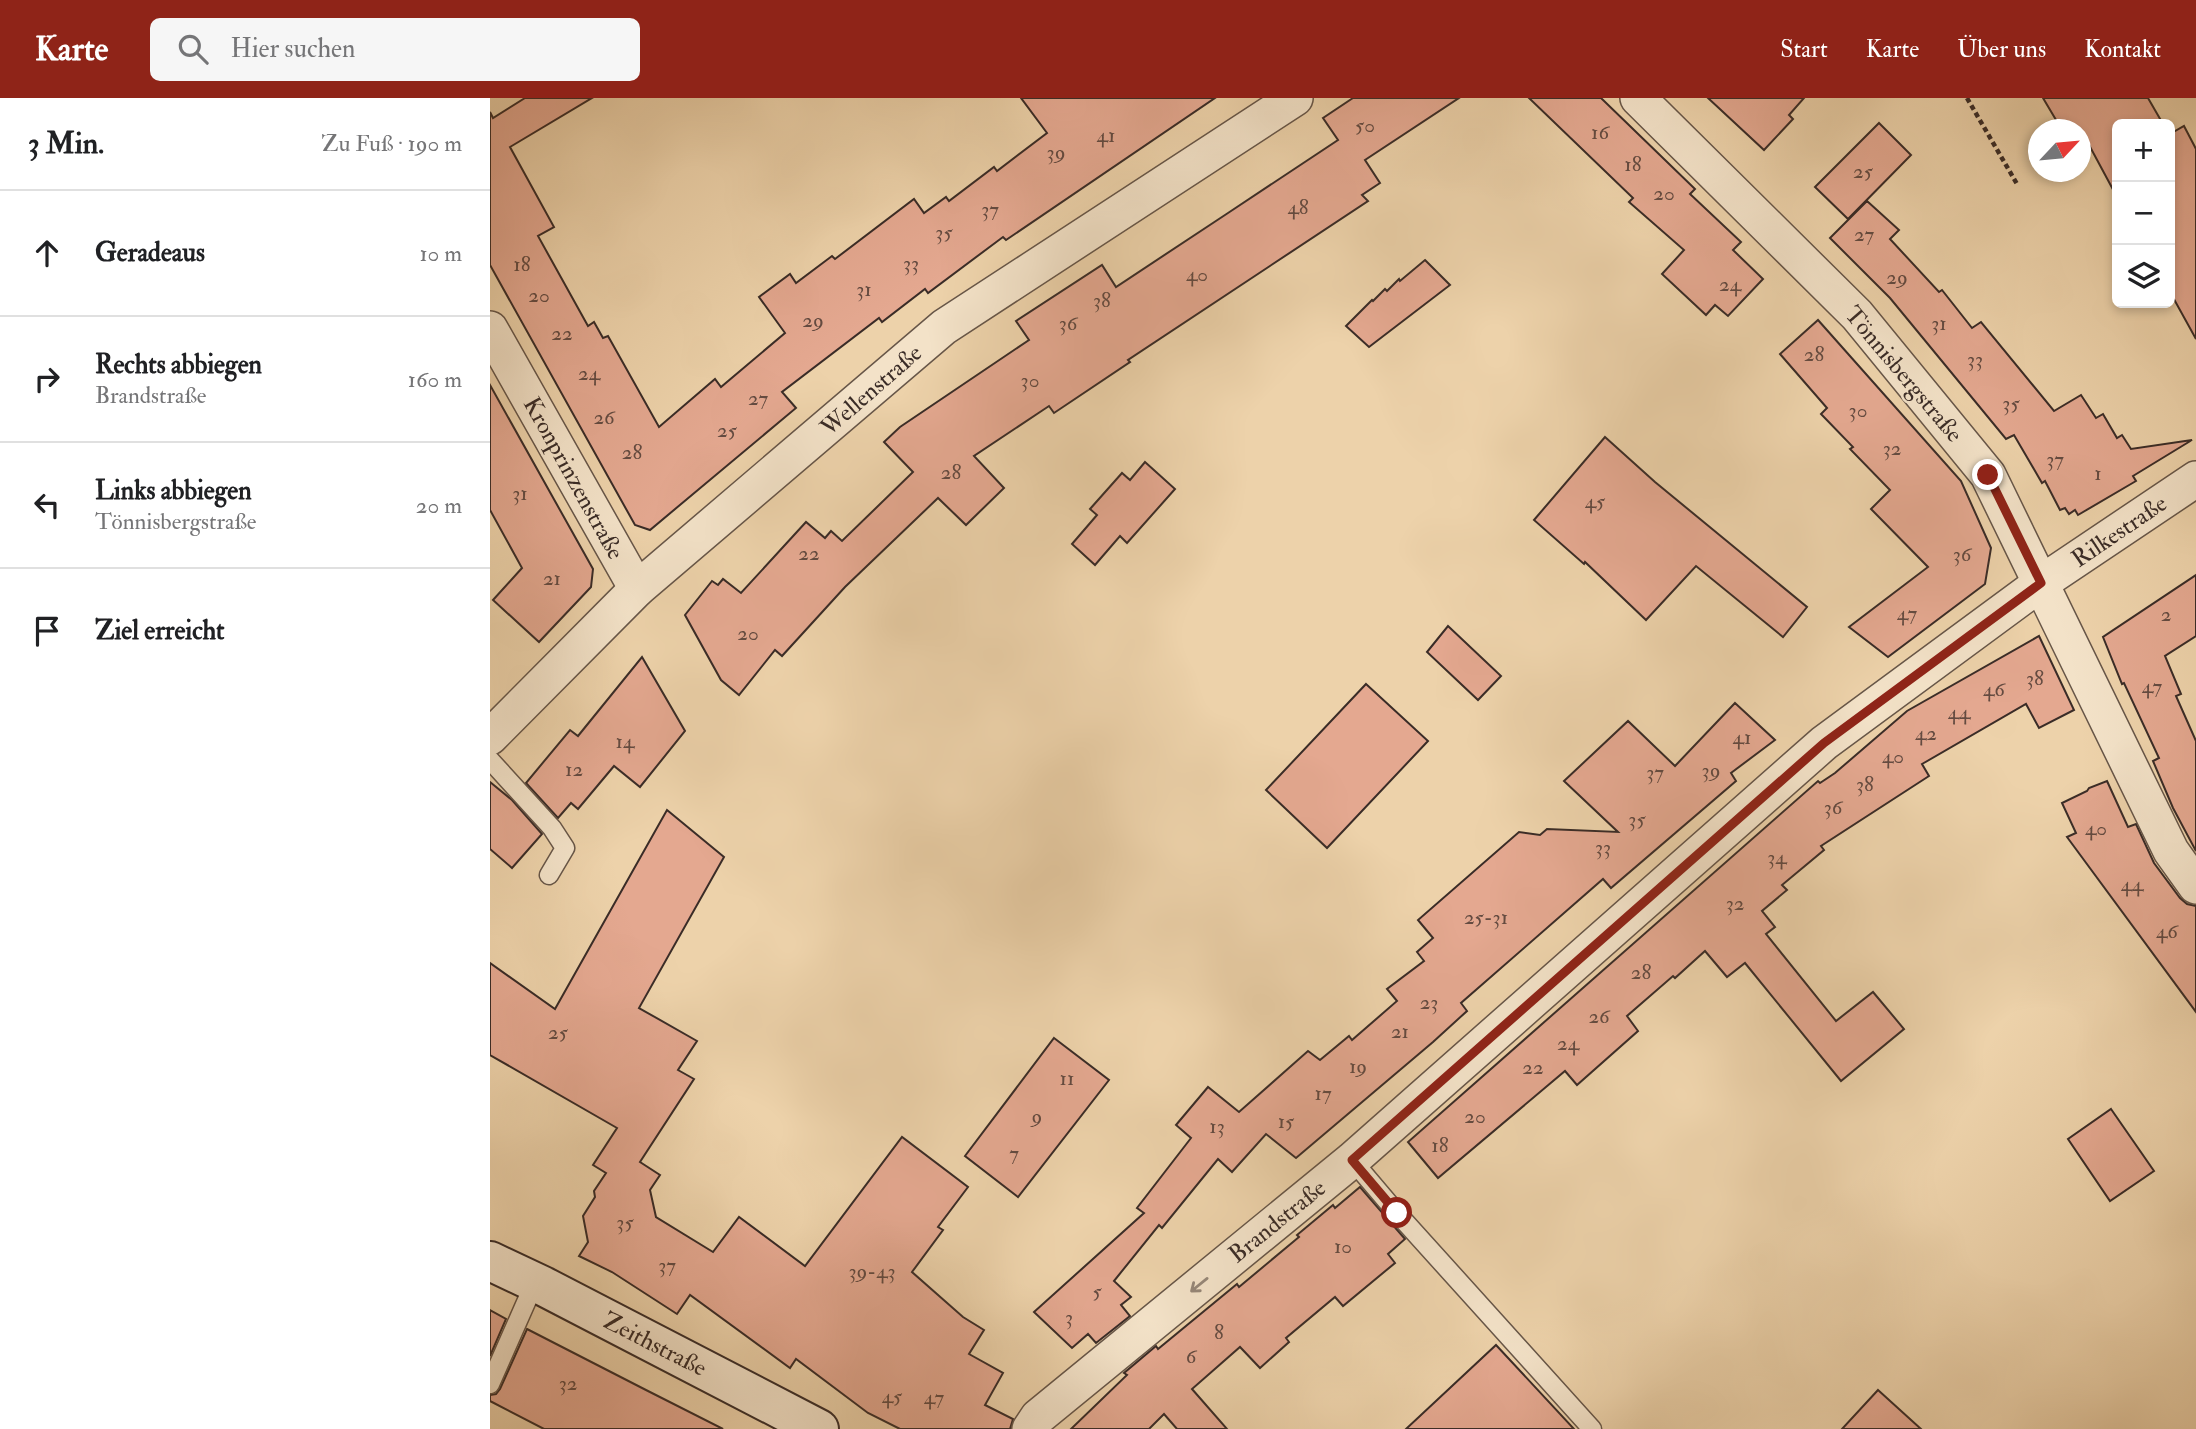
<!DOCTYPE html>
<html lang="de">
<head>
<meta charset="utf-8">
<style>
  body { margin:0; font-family:"IM FELL Double Pica",serif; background:#f6f6f6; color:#202124 }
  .controls { position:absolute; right:21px; top:21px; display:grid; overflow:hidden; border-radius:10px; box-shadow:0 4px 10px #0003 }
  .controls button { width:63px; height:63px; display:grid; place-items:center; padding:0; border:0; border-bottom:2px solid #e0e0e0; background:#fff; color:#202124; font:35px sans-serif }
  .compass { position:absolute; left:1538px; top:21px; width:63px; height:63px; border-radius:50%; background:#fff; box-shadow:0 4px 10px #0003; rotate:64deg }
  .stop { position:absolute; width:21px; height:21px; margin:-16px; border:5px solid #8f2418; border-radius:50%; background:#fff }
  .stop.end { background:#8f2418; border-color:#fff; box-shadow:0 2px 7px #0008 }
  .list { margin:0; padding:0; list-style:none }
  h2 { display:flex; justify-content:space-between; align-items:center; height:91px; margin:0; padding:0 28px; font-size:30px }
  h2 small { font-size:23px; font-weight:400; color:#757577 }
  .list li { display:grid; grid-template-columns:46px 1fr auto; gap:21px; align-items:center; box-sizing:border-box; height:126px; padding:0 28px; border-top:2px solid #e0e0e0 }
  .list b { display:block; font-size:26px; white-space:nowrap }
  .list p { margin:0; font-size:23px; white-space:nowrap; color:#757577 }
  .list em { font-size:23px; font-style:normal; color:#757577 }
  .icon { flex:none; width:38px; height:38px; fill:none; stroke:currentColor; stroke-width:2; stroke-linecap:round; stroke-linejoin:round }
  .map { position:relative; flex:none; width:1706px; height:1331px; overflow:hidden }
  header { display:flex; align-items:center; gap:42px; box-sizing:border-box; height:98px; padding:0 35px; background:#8f2418; color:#fff }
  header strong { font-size:33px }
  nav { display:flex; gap:38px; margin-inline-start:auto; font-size:24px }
  .search { width:490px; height:63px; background:#f6f6f6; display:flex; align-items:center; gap:18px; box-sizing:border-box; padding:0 24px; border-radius:10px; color:#757577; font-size:26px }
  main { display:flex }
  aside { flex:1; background:#fff }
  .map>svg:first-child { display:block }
  .building { fill:#e4a890; stroke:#3a2c27; stroke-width:2 }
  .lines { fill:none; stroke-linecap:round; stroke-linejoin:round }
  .lane-casing { stroke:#675648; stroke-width:21 }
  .street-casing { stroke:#675648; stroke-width:38 }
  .secondary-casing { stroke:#3a2c27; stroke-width:42 }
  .path { stroke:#3a2c27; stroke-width:4.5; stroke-dasharray:5 3.5; stroke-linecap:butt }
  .lane { stroke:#f3e2c8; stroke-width:18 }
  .street { stroke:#f3e2c8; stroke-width:35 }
  .secondary { stroke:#f3e2c8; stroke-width:38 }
  .oneway { stroke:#968778 }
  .route { stroke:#8f2418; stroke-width:9 }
  .labels { text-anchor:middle; stroke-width:5; stroke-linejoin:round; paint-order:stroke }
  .number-label { font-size:21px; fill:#644b41 }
  .street-label { font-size:24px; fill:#3a2c27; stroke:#f3e2c8 }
</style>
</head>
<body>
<header>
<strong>Karte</strong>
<div class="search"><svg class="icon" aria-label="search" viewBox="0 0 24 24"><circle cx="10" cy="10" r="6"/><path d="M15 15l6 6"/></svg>Hier suchen</div>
<nav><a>Start</a><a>Karte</a><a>Über uns</a><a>Kontakt</a></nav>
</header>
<main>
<aside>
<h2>3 Min.<small>Zu Fuß · 190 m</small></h2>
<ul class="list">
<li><svg class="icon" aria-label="ahead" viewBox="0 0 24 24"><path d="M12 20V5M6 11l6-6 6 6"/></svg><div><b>Geradeaus</b></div><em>10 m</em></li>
<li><svg class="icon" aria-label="right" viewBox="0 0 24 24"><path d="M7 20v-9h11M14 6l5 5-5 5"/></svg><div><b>Rechts abbiegen</b><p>Brandstraße</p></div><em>160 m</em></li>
<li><svg class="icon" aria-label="left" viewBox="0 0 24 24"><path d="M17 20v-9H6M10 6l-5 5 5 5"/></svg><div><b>Links abbiegen</b><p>Tönnisbergstraße</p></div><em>20 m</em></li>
<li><svg class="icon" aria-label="arrive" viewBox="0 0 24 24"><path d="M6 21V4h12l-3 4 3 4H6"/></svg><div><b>Ziel erreicht</b></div></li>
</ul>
</aside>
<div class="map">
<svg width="1706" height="1331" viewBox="0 0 1706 1331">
  <rect width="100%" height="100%" fill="#edd2aa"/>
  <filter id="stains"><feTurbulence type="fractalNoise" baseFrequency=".00286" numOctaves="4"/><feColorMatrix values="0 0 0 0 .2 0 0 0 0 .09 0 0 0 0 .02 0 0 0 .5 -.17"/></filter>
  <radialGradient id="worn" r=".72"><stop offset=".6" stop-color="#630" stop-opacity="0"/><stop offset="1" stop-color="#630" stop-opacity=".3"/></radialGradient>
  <!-- building -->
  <g class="building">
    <polygon points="35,0 102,0 20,49 64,129 48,138 98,228 104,224 113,240 118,238 169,329 225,281 231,289 295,235 269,199 300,176 306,185 342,158 345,161 424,101 434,115 456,99 459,103 504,69 507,73 557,35 531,0 725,0 516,142 513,139 438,195 435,191 392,224 389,220 292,294 306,310 160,432 145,427 0,167 0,14 3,20"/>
    <polygon points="863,0 969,0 875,62 890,85 872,97 878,103 638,262 640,264 564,315 559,308 484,358 514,390 476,427 448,400 355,489 292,558 285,552 249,597 231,582 195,517 222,483 228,487 233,481 251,495 316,424 335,440 341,433 352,443 423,374 394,344 410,329 539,242 526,223 612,167 626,189 738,115 848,42 833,20"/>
    <polygon points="1039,0 1111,0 1205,91 1200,96 1251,144 1243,152 1273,181 1238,218 1225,207 1216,217 1172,176 1194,152 1139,104 1143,100"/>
    <polygon points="1218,0 1314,0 1299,17 1303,21 1274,52"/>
    <polygon points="1553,0 1658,0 1673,26 1627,26 1627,99 1591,32 1572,32"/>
    <polygon points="1389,25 1421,57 1358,121 1325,89"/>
    <polygon points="1694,28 1706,51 1706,241 1680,194 1680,36"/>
    <polygon points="1377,103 1409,132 1400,141 1449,194 1452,192 1482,230 1491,224 1564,313 1591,297 1606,320 1613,316 1627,340 1632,337 1641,351 1702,342 1643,378 1646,383 1588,417 1585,412 1579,416 1575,410 1570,412 1555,383 1552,385 1524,337 1516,341 1400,200 1340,140"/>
    <polygon points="935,162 960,187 879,249 856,228 882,202 883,203 895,191 897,193 909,181 910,183"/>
    <polygon points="1328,222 1471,383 1501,450 1495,486 1398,559 1359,529 1438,469 1381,411 1400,392 1360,351 1363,349 1331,316 1337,310 1290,256"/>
    <polygon points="0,287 103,471 101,489 49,544 3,502 32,470 0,412"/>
    <polygon points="1115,339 1165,384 1317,509 1293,539 1206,468 1156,522 1095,464 1094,466 1044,422"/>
    <polygon points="655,364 685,391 637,445 630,438 605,467 582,446 607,417 600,411 632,375 640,382"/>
    <polygon points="1706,477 1706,538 1675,558 1691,596 1686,598 1706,643 1706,753 1683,710 1663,663 1669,660 1634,585 1632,586 1613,539"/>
    <polygon points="958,528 1011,578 988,602 937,554"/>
    <polygon points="1549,538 1584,612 1549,630 1536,606 1432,666 1439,678 1331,748 1334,752 1292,787 1297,792 1272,813 1285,829 1276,836 1346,923 1383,894 1414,931 1351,983 1255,865 1237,879 1215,853 1185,880 1183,878 1137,918 1148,933 1087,987 1075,973 948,1080 918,1044 1328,683 1330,685 1345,675 1417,613"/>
    <polygon points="152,559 195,633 150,689 124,668 88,711 81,705 68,720 36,685 80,632 88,638"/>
    <polygon points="876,586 938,643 837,750 776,692"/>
    <polygon points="1245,605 1285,642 1241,675 1246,683 1121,790 1113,781 971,905 977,913 943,944 806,1060 776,1036 742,1074 728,1061 672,1130 669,1127 624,1183 641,1199 631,1207 640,1218 606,1245 598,1236 582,1250 544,1214 654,1115 647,1110 701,1040 686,1027 718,989 749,1014 818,953 830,962 859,938 862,942 907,903 897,891 934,863 927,854 943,840 928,822 1029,734 1050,737 1057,731 1128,734 1074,683 1138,623 1185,668"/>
    <polygon points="1617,683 1638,729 1646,726 1664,765 1690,800 1697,806 1706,808 1706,914 1577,739 1586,735 1572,705 1597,693 1599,690"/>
    <polygon points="0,684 22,702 52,736 22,770 0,751"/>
    <polygon points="177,712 234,759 149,910 207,943 188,972 204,981 150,1064 170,1077 160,1092 166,1119 223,1154 249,1119 315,1168 412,1039 478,1089 448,1129 453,1132 422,1174 473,1219 494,1232 479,1256 513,1275 495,1307 523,1321 520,1331 410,1331 378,1315 306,1261 300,1270 200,1197 187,1216 122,1174 89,1158 98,1144 93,1118 105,1099 104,1093 116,1075 103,1067 127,1030 0,957 0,865 65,911"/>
    <polygon points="564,940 619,982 528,1099 475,1058"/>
    <polygon points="1621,1011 1664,1073 1620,1103 1578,1041"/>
    <polygon points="870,1089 915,1141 898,1156 905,1165 853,1208 845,1199 796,1240 799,1244 770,1270 750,1249 702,1291 737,1331 687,1331 674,1316 659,1331 581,1331 637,1277 634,1275 666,1248 668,1251 747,1186 749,1189 809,1139 807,1137 843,1107 845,1110"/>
    <polygon points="0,1212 16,1221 0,1258"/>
    <polygon points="37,1231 156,1292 233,1331 54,1331 0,1303 0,1297 6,1296 10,1291"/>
    <polygon points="1006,1247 1084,1331 916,1331"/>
    <polygon points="1388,1292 1431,1331 1352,1331"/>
  </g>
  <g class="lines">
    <defs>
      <g id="lane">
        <polyline points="0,662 62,730 75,750 59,777"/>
        <polyline points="862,1062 907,1115 1102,1331"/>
        <polyline points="0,1286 45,1184"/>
      </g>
      <g id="street">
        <polyline points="1148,0 1367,217 1498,377 1681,753 1706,788"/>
        <polyline points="0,231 147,491"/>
        <polyline points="0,639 147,491 454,229 805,0"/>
        <polyline points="540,1331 548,1319 862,1062 1334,645 1551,485 1706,381"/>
      </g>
      <polyline id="secondary" points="0,1163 53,1188 329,1331"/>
    </defs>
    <!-- lane casing -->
    <use href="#lane" class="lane-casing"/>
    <!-- street casing -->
    <use href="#street" class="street-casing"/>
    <!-- secondary casing -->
    <use href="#secondary" class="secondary-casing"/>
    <!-- path -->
    <polyline class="path" points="1477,0 1527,86"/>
    <!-- lane -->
    <use href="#lane" class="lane"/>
    <!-- street -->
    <use href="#street" class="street"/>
    <!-- secondary -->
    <use href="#secondary" class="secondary"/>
  </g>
  <!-- one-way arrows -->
  <defs><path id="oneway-shaft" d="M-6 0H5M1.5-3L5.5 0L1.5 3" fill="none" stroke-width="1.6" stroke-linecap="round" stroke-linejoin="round" transform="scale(1.75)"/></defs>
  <use class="oneway" href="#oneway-shaft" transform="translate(709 1187) rotate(141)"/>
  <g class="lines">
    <!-- route -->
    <polyline class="route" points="907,1115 862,1062 1334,645 1551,485 1498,377"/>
  </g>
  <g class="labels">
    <!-- number labels -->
    <g class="number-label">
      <text x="875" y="34">50</text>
      <text x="1110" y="41">16</text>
      <text x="616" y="44">41</text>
      <text x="566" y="61">39</text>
      <text x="1143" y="73">18</text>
      <text x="1373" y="80">25</text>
      <text x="1174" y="102">20</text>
      <text x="808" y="116">48</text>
      <text x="500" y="118">37</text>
      <text x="454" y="141">35</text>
      <text x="1374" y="143">27</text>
      <text x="421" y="172">33</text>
      <text x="32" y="173">18</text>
      <text x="707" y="183">40</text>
      <text x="1407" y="186">29</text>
      <text x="1240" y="193">24</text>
      <text x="374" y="198">31</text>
      <text x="49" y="204">20</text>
      <text x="612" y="209">38</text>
      <text x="323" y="229">29</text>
      <text x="578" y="232">36</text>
      <text x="1449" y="232">31</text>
      <text x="72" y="242">22</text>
      <text x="1324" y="263">28</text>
      <text x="1485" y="268">33</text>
      <text x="99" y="282">24</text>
      <text x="540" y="289">30</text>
      <text x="268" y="307">27</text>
      <text x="1521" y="312">35</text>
      <text x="1368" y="319">30</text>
      <text x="114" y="326">26</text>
      <text x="237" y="339">25</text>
      <text x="1402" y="357">32</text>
      <text x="142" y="361">28</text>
      <text x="1565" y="368">37</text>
      <text x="461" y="381">28</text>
      <text x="1608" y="382">1</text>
      <text x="30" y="402">31</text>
      <text x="1105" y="410">45</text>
      <text x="319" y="462">22</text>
      <text x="1472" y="463">36</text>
      <text x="62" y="487">21</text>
      <text x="1417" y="522">47</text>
      <text x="1676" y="523">2</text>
      <text x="258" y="542">20</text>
      <text x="1545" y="587">38</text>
      <text x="1662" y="595">47</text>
      <text x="1504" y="598">46</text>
      <text x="1469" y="621">44</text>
      <text x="1436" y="642">42</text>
      <text x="1252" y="646">41</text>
      <text x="135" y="650">14</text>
      <text x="1403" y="665">40</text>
      <text x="84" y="678">12</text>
      <text x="1221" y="679">39</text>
      <text x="1165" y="681">37</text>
      <text x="1375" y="693">38</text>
      <text x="1343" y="716">36</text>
      <text x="1147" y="728">35</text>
      <text x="1606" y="737">40</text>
      <text x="1113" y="756">33</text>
      <text x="1287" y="766">34</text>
      <text x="1642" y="793">44</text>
      <text x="1245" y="812">32</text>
      <text x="996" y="826">25-31</text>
      <text x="1677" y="840">46</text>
      <text x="1151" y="881">28</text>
      <text x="939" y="911">23</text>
      <text x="1109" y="925">26</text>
      <text x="910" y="940">21</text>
      <text x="68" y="941">25</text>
      <text x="1078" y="952">24</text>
      <text x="868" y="975">19</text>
      <text x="1043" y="976">22</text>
      <text x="577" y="987">11</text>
      <text x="833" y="1002">17</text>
      <text x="547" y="1025">9</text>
      <text x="985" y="1025">20</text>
      <text x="796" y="1030">15</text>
      <text x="727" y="1035">13</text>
      <text x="950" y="1054">18</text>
      <text x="524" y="1062">7</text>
      <text x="135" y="1131">35</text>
      <text x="853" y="1155">10</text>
      <text x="177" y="1174">37</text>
      <text x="382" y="1180">39-43</text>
      <text x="607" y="1200">5</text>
      <text x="579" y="1226">3</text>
      <text x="729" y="1241">8</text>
      <text x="701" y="1265">6</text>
      <text x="78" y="1292">32</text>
      <text x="402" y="1305">45</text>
      <text x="444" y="1306">47</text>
    </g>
    <!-- street labels -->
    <g class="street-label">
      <text transform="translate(1414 276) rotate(50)" y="8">Tönnisbergstraße</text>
      <text transform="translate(381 292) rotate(-41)" y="8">Wellenstraße</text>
      <text transform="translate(84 380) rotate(61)" y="8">Kronprinzenstraße</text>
      <text transform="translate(1629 433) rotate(-34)" y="8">Rilkestraße</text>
      <text transform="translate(787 1123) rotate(-39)" y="8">Brandstraße</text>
      <text transform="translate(165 1246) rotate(27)" y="8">Zeithstraße</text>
    </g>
  </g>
  <rect width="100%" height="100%" filter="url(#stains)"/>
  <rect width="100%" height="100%" fill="url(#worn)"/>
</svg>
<div class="controls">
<button>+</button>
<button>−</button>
<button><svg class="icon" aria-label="layers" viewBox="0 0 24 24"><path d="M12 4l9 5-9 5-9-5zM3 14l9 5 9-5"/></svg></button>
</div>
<svg class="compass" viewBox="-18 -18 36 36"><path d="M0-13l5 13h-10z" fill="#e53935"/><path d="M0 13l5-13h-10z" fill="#757577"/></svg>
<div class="stop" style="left:907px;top:1115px"></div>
<div class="stop end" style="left:1498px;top:377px"></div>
</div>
</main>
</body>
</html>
